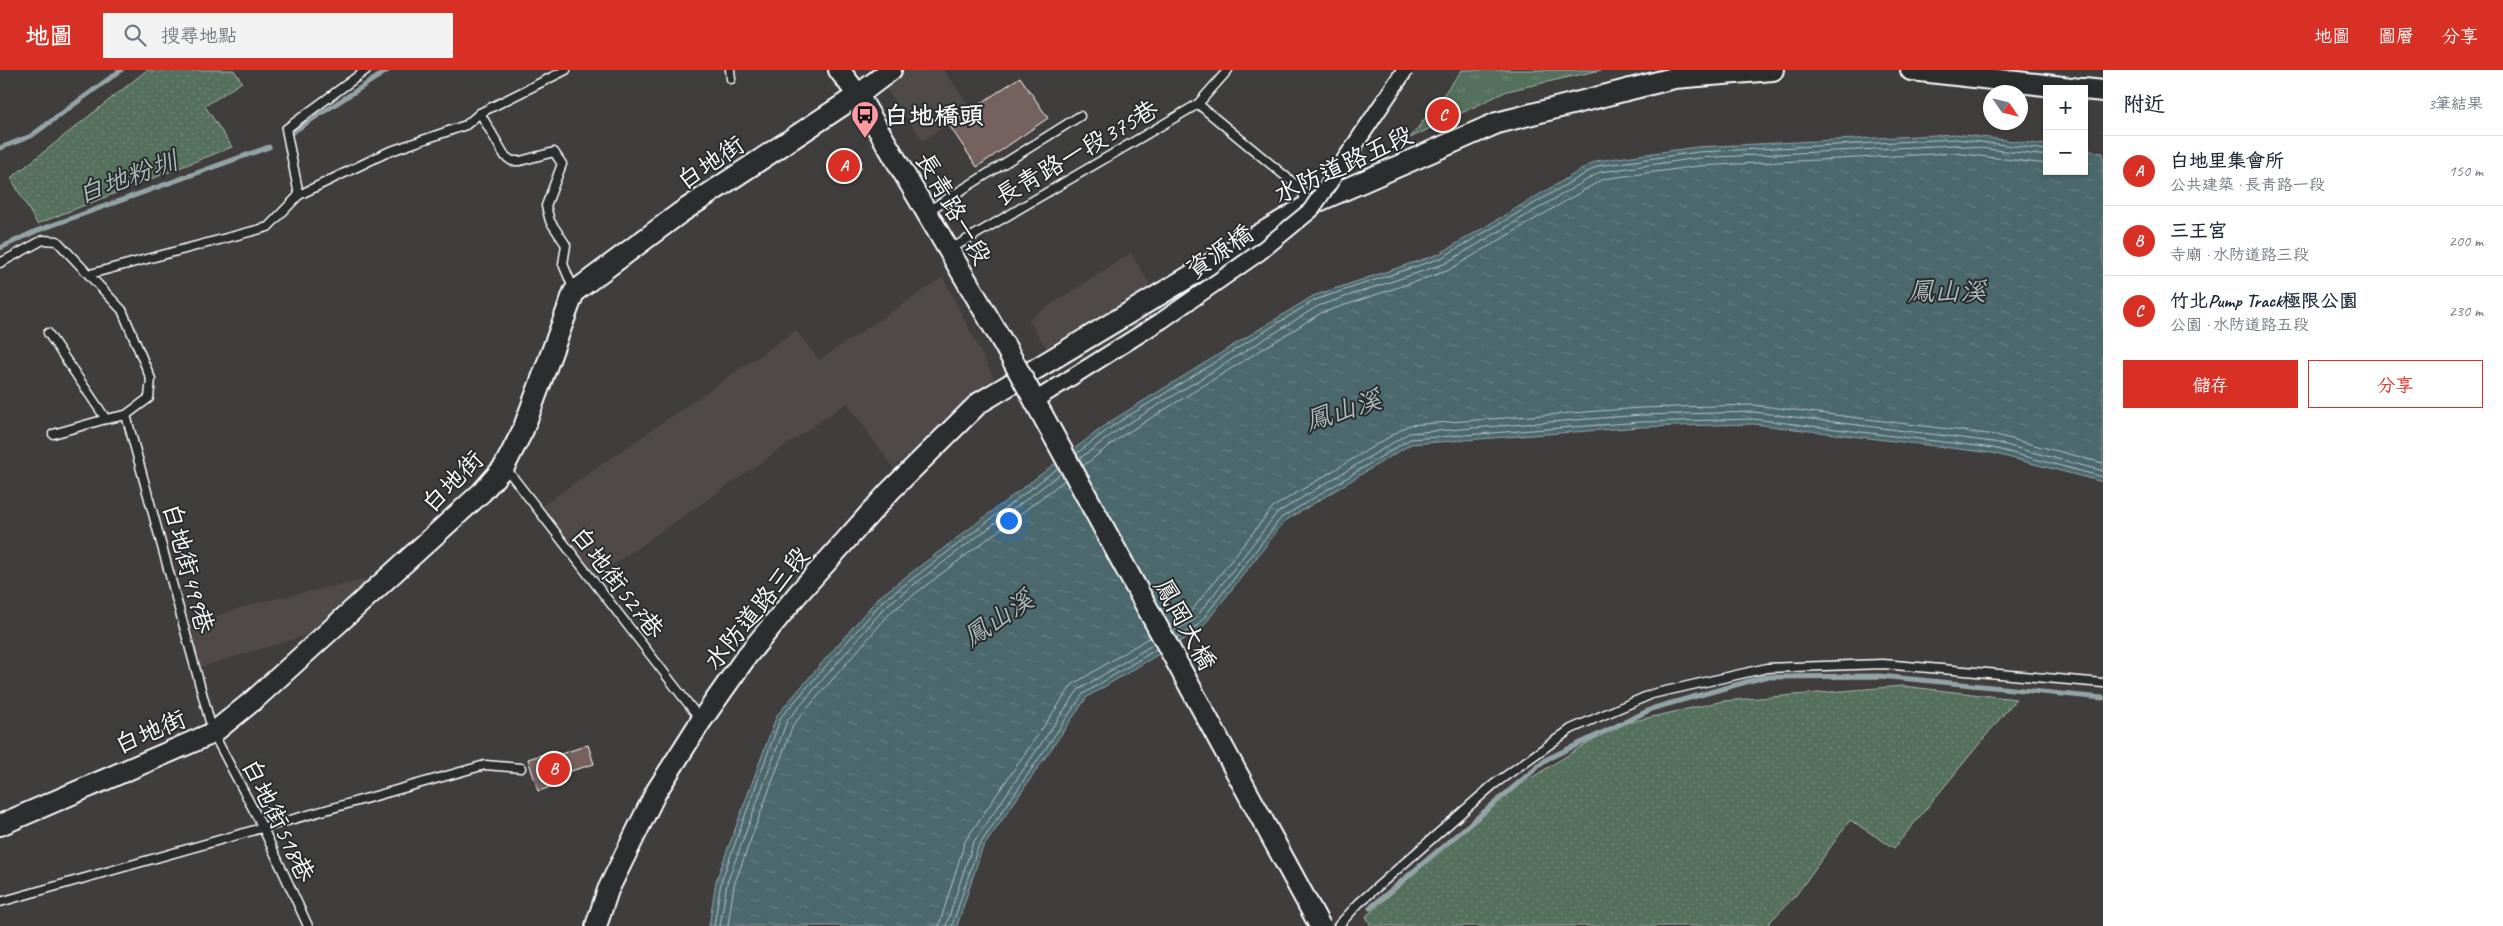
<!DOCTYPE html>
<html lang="zh-TW">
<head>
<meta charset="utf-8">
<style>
  body { margin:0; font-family:Caveat,"LXGW WenKai TC",sans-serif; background:#f2f2f3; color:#1f2937 }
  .controls { position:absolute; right:15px; top:15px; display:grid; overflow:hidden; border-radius:0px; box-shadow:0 1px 4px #0004 }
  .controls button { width:45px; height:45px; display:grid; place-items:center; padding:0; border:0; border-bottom:1px solid #e0e1e3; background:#fff; color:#1f2937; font:25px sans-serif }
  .compass { position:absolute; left:1983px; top:15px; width:45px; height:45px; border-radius:50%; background:#fff; box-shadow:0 1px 4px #0004; rotate:125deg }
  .you { position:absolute; left:1008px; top:450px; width:18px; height:18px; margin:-12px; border:4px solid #fff; border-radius:50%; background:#1a73e8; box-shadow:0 0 0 8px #1a73e833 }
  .badge { display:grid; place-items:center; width:32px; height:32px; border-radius:50%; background:#d93025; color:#fff; font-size:16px; font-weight:700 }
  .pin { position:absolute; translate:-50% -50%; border:2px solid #fff; box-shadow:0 1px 5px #0006 }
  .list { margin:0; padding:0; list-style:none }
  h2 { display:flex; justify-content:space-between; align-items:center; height:65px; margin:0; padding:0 20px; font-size:21px }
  h2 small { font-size:16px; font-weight:400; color:#747a83 }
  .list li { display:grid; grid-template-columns:32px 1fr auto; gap:15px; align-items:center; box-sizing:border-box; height:70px; padding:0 20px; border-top:1px solid #e0e1e3 }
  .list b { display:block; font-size:19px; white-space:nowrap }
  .list p { margin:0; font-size:16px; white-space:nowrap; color:#747a83 }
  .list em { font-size:16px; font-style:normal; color:#747a83 }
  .actions { display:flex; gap:10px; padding:15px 20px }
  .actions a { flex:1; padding:11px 0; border:1px solid #d93025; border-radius:0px; text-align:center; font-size:18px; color:#d93025 }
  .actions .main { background:#d93025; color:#fff }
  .icon { flex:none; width:28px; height:28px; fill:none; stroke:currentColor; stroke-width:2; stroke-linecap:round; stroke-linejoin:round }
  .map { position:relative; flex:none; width:2103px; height:856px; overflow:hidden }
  header { display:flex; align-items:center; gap:30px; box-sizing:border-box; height:70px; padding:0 25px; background:#d93025; color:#fff }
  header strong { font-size:24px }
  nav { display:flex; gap:28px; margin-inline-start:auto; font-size:18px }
  .search { width:350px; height:45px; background:#f2f2f3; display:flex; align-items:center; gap:12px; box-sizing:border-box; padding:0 18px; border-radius:0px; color:#747a83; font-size:19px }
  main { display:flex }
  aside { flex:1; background:#fff }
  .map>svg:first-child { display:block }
  .built { fill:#504847 }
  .grass { fill:url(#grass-dots); stroke:#aab7ae }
  .park { fill:url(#park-tufts); stroke:#aab7ae }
  .water { fill:url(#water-ripples); stroke:#93a4a7 }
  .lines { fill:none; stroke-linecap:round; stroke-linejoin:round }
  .shore { stroke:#b7c3c5; stroke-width:1 }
  .stream { stroke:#93a4a7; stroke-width:5 }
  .building { fill:#75625f; stroke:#fff }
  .lane-casing { stroke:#fff; stroke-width:11 }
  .secondary-casing { stroke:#fff; stroke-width:24 }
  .lane { stroke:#2a2d2e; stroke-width:8 }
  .secondary { stroke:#2a2d2e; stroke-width:20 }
  .street-bridge-casing { stroke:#fff; stroke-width:19; stroke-linecap:butt }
  .secondary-bridge-casing { stroke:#fff; stroke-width:24; stroke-linecap:butt }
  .street-bridge { stroke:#2a2d2e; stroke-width:15 }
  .secondary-bridge { stroke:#2a2d2e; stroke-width:20 }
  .labels { text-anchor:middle; stroke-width:4; stroke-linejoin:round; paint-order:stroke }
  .poi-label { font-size:25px; font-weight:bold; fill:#fff; stroke:#2a2d2e; text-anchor:start }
  .street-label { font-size:25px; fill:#fff; stroke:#2a2d2e }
  .water-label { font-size:26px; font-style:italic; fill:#aebbbd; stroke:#2a2d2e }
</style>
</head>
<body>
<header>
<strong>地圖</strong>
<div class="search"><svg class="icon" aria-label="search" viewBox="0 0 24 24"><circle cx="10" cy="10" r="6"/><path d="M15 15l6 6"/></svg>搜尋地點</div>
<nav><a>地圖</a><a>圖層</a><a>分享</a></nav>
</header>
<main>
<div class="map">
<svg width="2103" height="856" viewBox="0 0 2103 856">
  <defs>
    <pattern id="grass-dots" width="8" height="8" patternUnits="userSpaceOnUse" patternTransform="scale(1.25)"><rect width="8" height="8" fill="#556f5d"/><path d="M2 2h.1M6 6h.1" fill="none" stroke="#6e8575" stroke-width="1.8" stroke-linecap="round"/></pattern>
    <pattern id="park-tufts" width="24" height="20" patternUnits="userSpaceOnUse" patternTransform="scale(1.25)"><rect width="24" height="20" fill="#556f5d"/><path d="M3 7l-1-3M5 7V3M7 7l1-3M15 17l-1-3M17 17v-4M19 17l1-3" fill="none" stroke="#6e8575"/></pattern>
    <pattern id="water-ripples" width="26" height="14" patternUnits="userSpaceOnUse" patternTransform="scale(1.25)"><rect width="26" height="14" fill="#4b686d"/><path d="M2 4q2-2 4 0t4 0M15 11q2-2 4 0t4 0" fill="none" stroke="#667f83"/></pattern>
  </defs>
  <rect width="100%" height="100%" fill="#403d3d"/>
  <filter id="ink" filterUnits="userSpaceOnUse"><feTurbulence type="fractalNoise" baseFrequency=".02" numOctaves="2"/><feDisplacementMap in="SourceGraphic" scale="10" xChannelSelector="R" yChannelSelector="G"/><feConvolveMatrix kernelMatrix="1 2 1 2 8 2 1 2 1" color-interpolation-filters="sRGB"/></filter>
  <g filter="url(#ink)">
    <!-- built -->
    <g class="built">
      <polygon points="903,0 944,0 970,37 923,71 883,15"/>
      <polygon points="1131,183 1153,219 1050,284 1028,249"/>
      <polygon points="943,207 996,312 893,398 847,333 596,507 540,437 796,260 819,290"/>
      <polygon points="381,506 319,562 201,597 190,554 259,532"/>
    </g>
    <!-- grass -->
    <g class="grass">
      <polygon points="147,0 234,0 242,12 205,36 232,77 37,154 11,108"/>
      <polygon points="1902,616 2016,629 1894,778 1850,750 1796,825 1766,856 1371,856 1366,846 1504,725 1616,655 1723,631"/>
    </g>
    <!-- park -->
    <polygon class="park" points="1462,0 1601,0 1507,21 1410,68"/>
    <!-- water -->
    <polygon class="water" points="1955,64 2047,75 2047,101 2084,101 2084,80 2103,83 2103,412 1992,383 1753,354 1641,357 1411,374 1285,451 1201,559 1087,627 982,779 957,856 709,856 716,811 777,645 878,528 1111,351 1313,226 1439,184 1596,91 1697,77"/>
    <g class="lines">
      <!-- shore -->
      <g class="shore">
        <polyline points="1076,384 1114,355 1315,230 1441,188 1598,96 1698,82 1955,69 2047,80"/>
        <polyline points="1079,389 1118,360 1318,236 1444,194 1600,102 1698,88 1954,75 2047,86"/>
        <polyline points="1083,396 1122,366 1321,243 1447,201 1603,109 1699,96 1954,83 2047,94"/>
        <polyline points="1170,556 1189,544 1273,437 1409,355 1640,338 1754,335 1996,365 2103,393"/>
        <polyline points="1173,562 1194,550 1277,443 1409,363 1641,345 1754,342 1994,372 2103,401"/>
        <polyline points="1176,568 1198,555 1281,448 1410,369 1641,352 1753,349 1993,378 2103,407"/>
        <polyline points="714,856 721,812 781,647 882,532 1058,398"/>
        <polyline points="720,856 727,813 787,651 886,536 1061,403"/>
        <polyline points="728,856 734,815 793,655 891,542 1065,410"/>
        <polyline points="939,856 965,771 1072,615 1150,567"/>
        <polyline points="946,856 973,773 1078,620 1154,574"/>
        <polyline points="952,856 978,777 1083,624 1157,579"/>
      </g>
      <!-- stream -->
      <g class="stream">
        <polyline points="288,65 388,0"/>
        <polyline points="0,78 31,66 121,0"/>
        <polyline points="0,178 36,161 269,77"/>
        <polyline points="1370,838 1547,689 1654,638 1764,607 1880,606 2103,628"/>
      </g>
    </g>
    <!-- building -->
    <g class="building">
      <polygon points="1020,7 1048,48 977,97 949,55"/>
      <polygon points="850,79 853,84 856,83 862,92 859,94 862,98 839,113 827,94"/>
      <polygon points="588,675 594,694 561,704 564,713 538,721 528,689 554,681 555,686"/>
    </g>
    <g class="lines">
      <defs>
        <g id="lane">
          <polyline points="730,0 731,9"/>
          <polyline points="1198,34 1228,0"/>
          <polyline points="480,43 505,86 512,91 520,91 554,82 562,94 546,136 550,151 566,175 563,194 574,220"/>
          <polyline points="299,125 286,59 366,0"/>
          <polyline points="928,141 1080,46"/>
          <polyline points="949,180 1198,34 1302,120 1307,136"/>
          <polyline points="0,193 43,170 57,171 122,240 151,309 149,328 126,345 213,663 262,756 308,856"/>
          <polyline points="90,204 268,157 299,125 388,82 466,55 480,43 566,0"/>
          <polyline points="48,263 106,349 126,345"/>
          <polyline points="53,364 106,349"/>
          <polyline points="505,397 700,649"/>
          <polyline points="0,832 485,695 521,698"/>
          <polyline points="1338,856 1359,833 1493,715 1571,659 1652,624 1767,598 1883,594 2103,613"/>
        </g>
        <g id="secondary">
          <polyline points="839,0 858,25 1006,278"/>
          <polyline points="1911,0 2080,19"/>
          <polyline points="2084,19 2103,21"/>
          <polyline points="0,755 213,663 255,629 482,422 504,397 523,360 574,222 680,143 858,25 891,0"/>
          <polyline points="596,856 608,820 656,722 701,651 746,587 797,525 890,421 979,333 1307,136 1497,53 1674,8 1773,0"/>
        </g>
      </defs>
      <!-- lane casing -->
      <use href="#lane" class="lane-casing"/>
      <!-- secondary casing -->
      <use href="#secondary" class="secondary-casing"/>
      <!-- lane -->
      <use href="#lane" class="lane"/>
      <!-- secondary -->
      <use href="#secondary" class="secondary"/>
      <defs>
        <polyline id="street-bridge" points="1034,331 1161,251 1260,182 1311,140 1405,0"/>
        <polyline id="secondary-bridge" points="1006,278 1320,856"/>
      </defs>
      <!-- street-bridge casing -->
      <use href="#street-bridge" class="street-bridge-casing"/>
      <!-- secondary-bridge casing -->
      <use href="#secondary-bridge" class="secondary-bridge-casing"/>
      <!-- street-bridge -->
      <use href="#street-bridge" class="street-bridge"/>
      <!-- secondary-bridge -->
      <use href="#secondary-bridge" class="secondary-bridge"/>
    </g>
  </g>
  <!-- icons -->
  <defs>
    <symbol id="bus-pin" viewBox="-11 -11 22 30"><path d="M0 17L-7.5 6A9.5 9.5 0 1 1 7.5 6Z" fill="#ff9aa2" stroke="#2a2d2e"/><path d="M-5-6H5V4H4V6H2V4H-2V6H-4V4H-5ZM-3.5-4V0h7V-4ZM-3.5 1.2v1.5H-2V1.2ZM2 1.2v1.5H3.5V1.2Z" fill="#111"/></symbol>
  </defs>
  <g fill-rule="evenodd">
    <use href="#bus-pin" x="849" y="29" width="32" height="43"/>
  </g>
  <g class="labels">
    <!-- poi labels -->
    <g class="poi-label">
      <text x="884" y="54">白地橋頭</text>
    </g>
    <!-- street labels -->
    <g class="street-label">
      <text transform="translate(1076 82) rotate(-30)" y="9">長青路一段375巷</text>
      <text transform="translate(710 92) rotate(-34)" y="9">白地街</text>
      <text transform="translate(1343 94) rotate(-25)" y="9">水防道路五段</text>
      <text transform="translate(954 138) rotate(60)" y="9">長青路一段</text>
      <text transform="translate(1219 181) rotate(-35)" y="9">資源橋</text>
      <text transform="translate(452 411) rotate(-45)" y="9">白地街</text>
      <text transform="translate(189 498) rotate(75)" y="9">白地街499巷</text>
      <text transform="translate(618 512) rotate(52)" y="9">白地街527巷</text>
      <text transform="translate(756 538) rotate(-51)" y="9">水防道路三段</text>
      <text transform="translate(1186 554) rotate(61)" y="9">鳳岡大橋</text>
      <text transform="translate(150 661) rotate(-23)" y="9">白地街</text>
      <text transform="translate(279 750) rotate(64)" y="9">白地街518巷</text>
    </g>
    <!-- water labels -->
    <g class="water-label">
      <text transform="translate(127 107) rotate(-20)" y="9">白地粉圳</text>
      <text x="1947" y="230">鳳山溪</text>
      <text transform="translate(1343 340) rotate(-18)" y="9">鳳山溪</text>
      <text transform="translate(998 548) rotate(-34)" y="9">鳳山溪</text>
    </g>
  </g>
</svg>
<div class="controls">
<button>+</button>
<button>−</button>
</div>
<svg class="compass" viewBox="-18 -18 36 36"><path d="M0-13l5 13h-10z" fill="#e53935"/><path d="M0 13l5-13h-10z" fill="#747a83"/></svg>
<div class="you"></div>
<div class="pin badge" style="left:844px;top:96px">A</div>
<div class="pin badge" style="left:554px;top:699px">B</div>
<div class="pin badge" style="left:1443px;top:45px">C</div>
</div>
<aside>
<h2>附近<small>3筆結果</small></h2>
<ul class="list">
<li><span class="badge">A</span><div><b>白地里集會所</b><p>公共建築 · 長青路一段</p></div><em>150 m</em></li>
<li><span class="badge">B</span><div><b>三王宮</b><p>寺廟 · 水防道路三段</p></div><em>200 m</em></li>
<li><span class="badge">C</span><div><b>竹北Pump Track極限公園</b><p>公園 · 水防道路五段</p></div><em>230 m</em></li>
</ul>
<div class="actions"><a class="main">儲存</a><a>分享</a></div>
</aside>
</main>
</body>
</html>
